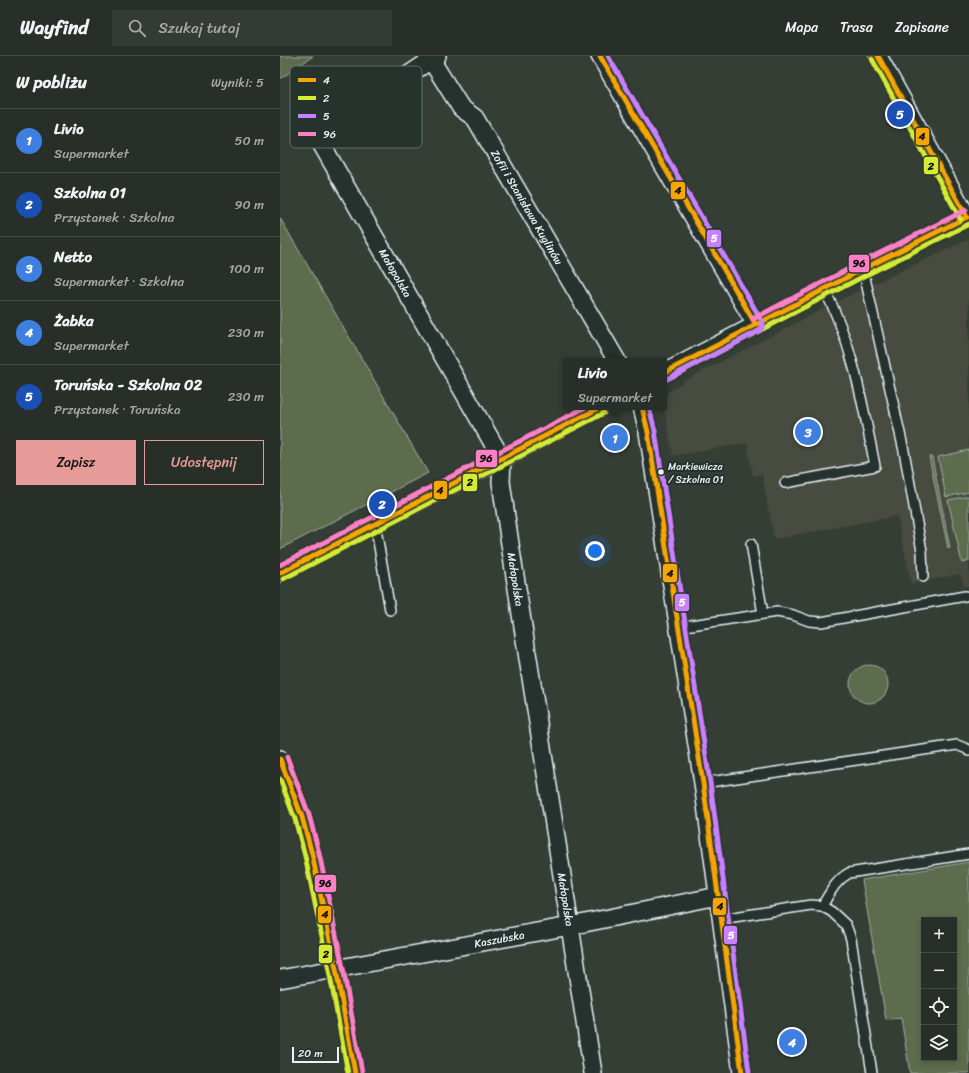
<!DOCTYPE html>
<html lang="pl">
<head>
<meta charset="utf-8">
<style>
  body { margin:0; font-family:Sriracha,sans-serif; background:#343a34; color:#f1f3f6 }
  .controls { position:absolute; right:12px; bottom:12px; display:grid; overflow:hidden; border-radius:0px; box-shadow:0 2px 6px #0003 }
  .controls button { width:36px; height:36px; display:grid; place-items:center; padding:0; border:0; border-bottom:1px solid #444a45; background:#282e28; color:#f1f3f6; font:20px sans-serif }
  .scale { position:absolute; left:12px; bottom:10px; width:47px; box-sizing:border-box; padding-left:4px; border:2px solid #e8f1f8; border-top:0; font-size:11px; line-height:14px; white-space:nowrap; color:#e8f1f8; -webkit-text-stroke:3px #26332d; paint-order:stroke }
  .you { position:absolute; left:315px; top:495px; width:14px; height:14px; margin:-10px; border:3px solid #fff; border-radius:50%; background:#1a73e8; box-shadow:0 0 0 6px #1a73e833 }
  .badge { display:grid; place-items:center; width:26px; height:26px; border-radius:50%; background:#e69b98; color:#fff; font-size:13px; font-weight:700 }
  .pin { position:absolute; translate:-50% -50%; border:2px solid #fff; box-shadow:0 1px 4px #0006 }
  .popup { position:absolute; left:283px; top:302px; width:104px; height:52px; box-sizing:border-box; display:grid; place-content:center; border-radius:0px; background:#282e28; filter:drop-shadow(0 1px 3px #0005); font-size:13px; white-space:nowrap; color:#a5a8a8 }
  .popup b { font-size:15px; color:#f1f3f6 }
  .popup::after { content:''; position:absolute; left:50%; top:100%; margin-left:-8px; border:8px solid transparent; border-top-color:#282e28 }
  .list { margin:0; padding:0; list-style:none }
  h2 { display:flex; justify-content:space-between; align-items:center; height:52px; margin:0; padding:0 16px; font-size:17px }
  h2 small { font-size:13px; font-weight:400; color:#a5a8a8 }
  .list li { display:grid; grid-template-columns:26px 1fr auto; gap:12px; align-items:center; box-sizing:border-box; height:64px; padding:0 16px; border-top:1px solid #444a45 }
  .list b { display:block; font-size:15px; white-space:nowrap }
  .list p { margin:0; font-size:13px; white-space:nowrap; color:#a5a8a8 }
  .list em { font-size:13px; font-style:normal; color:#a5a8a8 }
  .actions { display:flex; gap:8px; padding:12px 16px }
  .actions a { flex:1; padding:9px 0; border:1px solid #e69b98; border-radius:0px; text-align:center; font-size:14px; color:#e69b98 }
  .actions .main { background:#e69b98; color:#111 }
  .icon { flex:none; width:22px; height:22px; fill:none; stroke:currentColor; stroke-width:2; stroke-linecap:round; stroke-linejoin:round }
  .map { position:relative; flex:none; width:689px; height:1017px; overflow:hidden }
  header { display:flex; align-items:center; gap:24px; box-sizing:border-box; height:56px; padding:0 20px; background:#282e28; border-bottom:1px solid #444a45 }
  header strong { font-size:19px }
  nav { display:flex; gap:22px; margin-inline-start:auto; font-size:14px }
  .search { width:280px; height:36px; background:#343a34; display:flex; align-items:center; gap:10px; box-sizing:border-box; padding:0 14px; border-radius:0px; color:#a5a8a8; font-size:15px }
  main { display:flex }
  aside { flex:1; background:#282e28 }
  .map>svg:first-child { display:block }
  .built { fill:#464b3f }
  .green { fill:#5d6c4e; stroke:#a2aea3; fill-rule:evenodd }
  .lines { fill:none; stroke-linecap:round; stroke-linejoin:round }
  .lane-casing { stroke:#e8f1f8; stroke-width:12 }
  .street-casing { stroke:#e8f1f8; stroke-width:20 }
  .lane { stroke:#26332d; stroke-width:9 }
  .street { stroke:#26332d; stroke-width:17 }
  .bus-1-casing { stroke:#26332d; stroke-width:8 }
  .bus-2-casing { stroke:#26332d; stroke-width:8 }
  .bus-3-casing { stroke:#26332d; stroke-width:8 }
  .bus-4-casing { stroke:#26332d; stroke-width:8 }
  .bus-1 { stroke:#f7a600; stroke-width:5 }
  .bus-2 { stroke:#d5eb34; stroke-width:5 }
  .bus-3 { stroke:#c980ff; stroke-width:5 }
  .bus-4 { stroke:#ff80c5; stroke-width:5 }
  .bus-dot { fill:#e8f1f8; stroke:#26332d; stroke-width:1.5 }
  .labels { text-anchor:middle; stroke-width:4; stroke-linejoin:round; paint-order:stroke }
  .bus-label { font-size:10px; fill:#e8f1f8; stroke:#26332d; text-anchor:start }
  .street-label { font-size:11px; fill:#e8f1f8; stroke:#26332d }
  .key { fill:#26332d; stroke:#606c6a; stroke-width:1 }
  .key-label { font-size:11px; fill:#e8f1f8 }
  .line-badge { stroke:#26332d; stroke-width:1.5 }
  .badge-label { font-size:11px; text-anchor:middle; font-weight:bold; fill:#fff }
  .pale-badge-label { font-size:11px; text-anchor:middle; font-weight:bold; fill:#111 }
</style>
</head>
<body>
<header>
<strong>Wayfind</strong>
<div class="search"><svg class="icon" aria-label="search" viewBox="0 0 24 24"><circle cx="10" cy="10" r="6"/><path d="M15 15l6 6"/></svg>Szukaj tutaj</div>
<nav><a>Mapa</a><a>Trasa</a><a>Zapisane</a></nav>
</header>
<main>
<aside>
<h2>W pobliżu<small>Wyniki: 5</small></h2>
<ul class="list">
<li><span class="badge" style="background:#3f7fe0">1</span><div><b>Livio</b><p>Supermarket</p></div><em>50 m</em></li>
<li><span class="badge" style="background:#1a4fb4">2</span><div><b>Szkolna 01</b><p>Przystanek · Szkolna</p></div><em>90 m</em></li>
<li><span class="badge" style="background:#3f7fe0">3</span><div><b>Netto</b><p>Supermarket · Szkolna</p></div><em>100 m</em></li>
<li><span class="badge" style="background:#3f7fe0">4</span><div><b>Żabka</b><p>Supermarket</p></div><em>230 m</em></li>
<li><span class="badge" style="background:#1a4fb4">5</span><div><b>Toruńska - Szkolna 02</b><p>Przystanek · Toruńska</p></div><em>230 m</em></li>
</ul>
<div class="actions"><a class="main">Zapisz</a><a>Udostępnij</a></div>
</aside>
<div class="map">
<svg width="689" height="1017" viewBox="0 0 689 1017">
  <rect width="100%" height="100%" fill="#353e35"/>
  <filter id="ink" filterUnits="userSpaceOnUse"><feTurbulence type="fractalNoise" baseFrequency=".025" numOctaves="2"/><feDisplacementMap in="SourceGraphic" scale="8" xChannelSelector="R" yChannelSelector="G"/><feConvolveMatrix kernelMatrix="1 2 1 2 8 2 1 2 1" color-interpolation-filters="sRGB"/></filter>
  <g filter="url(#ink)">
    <!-- built -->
    <polygon class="built" points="689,183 689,530 684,530 680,518 631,528 617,460 494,483 482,418 473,420 467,387 393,400 384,351 384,344 387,337 407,323 576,236"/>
    <!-- green -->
    <g class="green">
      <polygon points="0,0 33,0 0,23"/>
      <polygon points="0,162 148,417 0,493"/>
      <polygon points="689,394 689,436 666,441 658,401"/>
      <polygon points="649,401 652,401 670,492 668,492"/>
      <polygon points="689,440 689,505 682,507 668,444"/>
      <circle cx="589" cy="628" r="19"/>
      <path d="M689 806V1017H630L621 962 606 964 582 824ZM644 864H674V1002H644Z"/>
    </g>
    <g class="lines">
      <defs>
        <g id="lane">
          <polyline points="583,213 624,395 642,495 643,521"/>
          <path d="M505 427 595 410C583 350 573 287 544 233"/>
          <polyline points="92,470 97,479 110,554"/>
          <polyline points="471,488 483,558"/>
          <polyline points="398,571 497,556 513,559 529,565 541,566 685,540"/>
          <polyline points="423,727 677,689 687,693 689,695"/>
          <path d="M542 850C550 837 555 825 569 817L689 798"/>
          <polyline points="441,863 531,849 542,850 552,856 566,869 571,883 592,1017"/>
        </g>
        <g id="street">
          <path id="s1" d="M157 0 45 74 42 89 222 403 221 426 230 488 313 1017"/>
          <polyline points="320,0 476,269"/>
          <polyline points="598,0 687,161"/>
          <path id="s2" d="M151 4 181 52 195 62 337 305"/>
          <polyline points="384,317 583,213 689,160"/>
          <polyline points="362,351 368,376 423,727 462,1017"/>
          <polyline points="0,517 222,403 321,351"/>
          <polyline points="0,703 22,761 32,798 56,913 75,1017"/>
          <path id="s3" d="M0 923 290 870 438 840"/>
        </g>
      </defs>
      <!-- lane casing -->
      <use href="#lane" class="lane-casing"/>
      <!-- street casing -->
      <use href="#street" class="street-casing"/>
      <!-- lane -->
      <use href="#lane" class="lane"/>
      <!-- street -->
      <use href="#street" class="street"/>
      <defs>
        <g id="bus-1">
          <polyline points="320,0 476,269"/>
          <polyline points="598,0 687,161"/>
          <polyline points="384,317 583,213 687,161"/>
          <polyline points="362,351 368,376 423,727 462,1017"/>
          <polyline points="0,517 321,351"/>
          <polyline points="0,703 22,761 32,798 56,913 75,1017"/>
        </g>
        <g id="bus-2">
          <polyline points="592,3 681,164"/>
          <polyline points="387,323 586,219 689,168"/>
          <polyline points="3,523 324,357"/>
          <polyline points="0,723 15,763 25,800 49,914 68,1017"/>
        </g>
        <g id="bus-3">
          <polyline points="328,0 483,267 482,272 479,275 387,323"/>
          <polyline points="369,351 375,375 430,726 469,1016"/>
        </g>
        <g id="bus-4">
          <polyline points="473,263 580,207 686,154"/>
          <polyline points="0,509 306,351"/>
          <polyline points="7,701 29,759 39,797 63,912 82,1016"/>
        </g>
      </defs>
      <!-- bus-1 casing -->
      <use href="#bus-1" class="bus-1-casing"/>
      <!-- bus-2 casing -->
      <use href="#bus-2" class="bus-2-casing"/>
      <!-- bus-3 casing -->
      <use href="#bus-3" class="bus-3-casing"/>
      <!-- bus-4 casing -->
      <use href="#bus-4" class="bus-4-casing"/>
      <!-- bus-1 -->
      <use href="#bus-1" class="bus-1"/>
      <!-- bus-2 -->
      <use href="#bus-2" class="bus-2"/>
      <!-- bus-3 -->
      <use href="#bus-3" class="bus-3"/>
      <!-- bus-4 -->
      <use href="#bus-4" class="bus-4"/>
    </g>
  </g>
  <!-- markers -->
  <circle class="bus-dot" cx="381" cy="416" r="3.5"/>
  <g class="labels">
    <!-- bus labels -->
    <g class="bus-label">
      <text x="388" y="414">Markiewicza<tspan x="388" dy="13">/ Szkolna 01</tspan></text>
    </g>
    <!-- street labels -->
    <g class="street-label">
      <text dy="4" stroke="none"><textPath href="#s2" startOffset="177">Zofii i Stanisława Kuglinów</textPath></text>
      <text dy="4" stroke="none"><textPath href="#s1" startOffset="297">Małopolska</textPath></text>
      <text dy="4" stroke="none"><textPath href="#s1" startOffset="633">Małopolska</textPath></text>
      <text dy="4" stroke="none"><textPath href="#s1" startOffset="957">Małopolska</textPath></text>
      <text dy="4" stroke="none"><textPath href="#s3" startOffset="223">Kaszubska</textPath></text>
    </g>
  </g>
  <!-- legend -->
  <rect x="10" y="10" width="132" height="82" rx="6" class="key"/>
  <rect x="18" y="22" width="18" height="4" fill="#f7a600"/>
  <rect x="18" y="40" width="18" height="4" fill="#d5eb34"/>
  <rect x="18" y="58" width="18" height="4" fill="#c980ff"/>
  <rect x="18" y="76" width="18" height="4" fill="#ff80c5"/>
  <g class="key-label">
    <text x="43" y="28">4</text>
    <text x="43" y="46">2</text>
    <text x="43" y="64">5</text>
    <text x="43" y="82">96</text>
  </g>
  <g class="line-badge">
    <rect x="635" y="71" width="15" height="19" rx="4" fill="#f7a600"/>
    <rect x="643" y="100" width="16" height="19" rx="4" fill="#d5eb34"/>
    <rect x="390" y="125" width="16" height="19" rx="4" fill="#f7a600"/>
    <rect x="426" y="173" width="16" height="19" rx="4" fill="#c980ff"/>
    <rect x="568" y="198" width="22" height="19" rx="4" fill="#ff80c5"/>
    <rect x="195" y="393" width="23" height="19" rx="4" fill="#ff80c5"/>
    <rect x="182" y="417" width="16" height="19" rx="4" fill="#d5eb34"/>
    <rect x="153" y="424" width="15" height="20" rx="4" fill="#f7a600"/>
    <rect x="382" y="507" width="16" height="20" rx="4" fill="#f7a600"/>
    <rect x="394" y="537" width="16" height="19" rx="4" fill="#c980ff"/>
    <rect x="34" y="818" width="23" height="19" rx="4" fill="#ff80c5"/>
    <rect x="432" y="841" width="15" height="19" rx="4" fill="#f7a600"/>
    <rect x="37" y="849" width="15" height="19" rx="4" fill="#f7a600"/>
    <rect x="443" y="869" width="15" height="20" rx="4" fill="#c980ff"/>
    <rect x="38" y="888" width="15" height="20" rx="4" fill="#d5eb34"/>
  </g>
  <g class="badge-label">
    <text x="434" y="186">5</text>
    <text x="402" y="550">5</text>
    <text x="451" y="883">5</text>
  </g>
  <g class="pale-badge-label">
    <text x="642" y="84">4</text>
    <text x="651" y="114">2</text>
    <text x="398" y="138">4</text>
    <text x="579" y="211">96</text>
    <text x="206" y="406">96</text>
    <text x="190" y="430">2</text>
    <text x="160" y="438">4</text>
    <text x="390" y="521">4</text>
    <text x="45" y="831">96</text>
    <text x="440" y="854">4</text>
    <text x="45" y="862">4</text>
    <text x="46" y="902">2</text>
  </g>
</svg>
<div class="controls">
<button>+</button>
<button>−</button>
<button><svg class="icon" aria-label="locate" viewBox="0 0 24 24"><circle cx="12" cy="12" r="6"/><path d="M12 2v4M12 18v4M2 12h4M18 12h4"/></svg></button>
<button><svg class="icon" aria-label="layers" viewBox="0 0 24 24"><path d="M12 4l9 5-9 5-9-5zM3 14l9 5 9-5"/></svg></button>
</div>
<div class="scale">20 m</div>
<div class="you"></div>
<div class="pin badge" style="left:335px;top:382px;background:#3f7fe0">1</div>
<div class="popup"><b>Livio</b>Supermarket</div>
<div class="pin badge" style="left:102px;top:448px;background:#1a4fb4">2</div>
<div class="pin badge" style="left:528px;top:376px;background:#3f7fe0">3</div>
<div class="pin badge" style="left:512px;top:986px;background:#3f7fe0">4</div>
<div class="pin badge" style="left:620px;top:58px;background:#1a4fb4">5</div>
</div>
</main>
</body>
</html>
